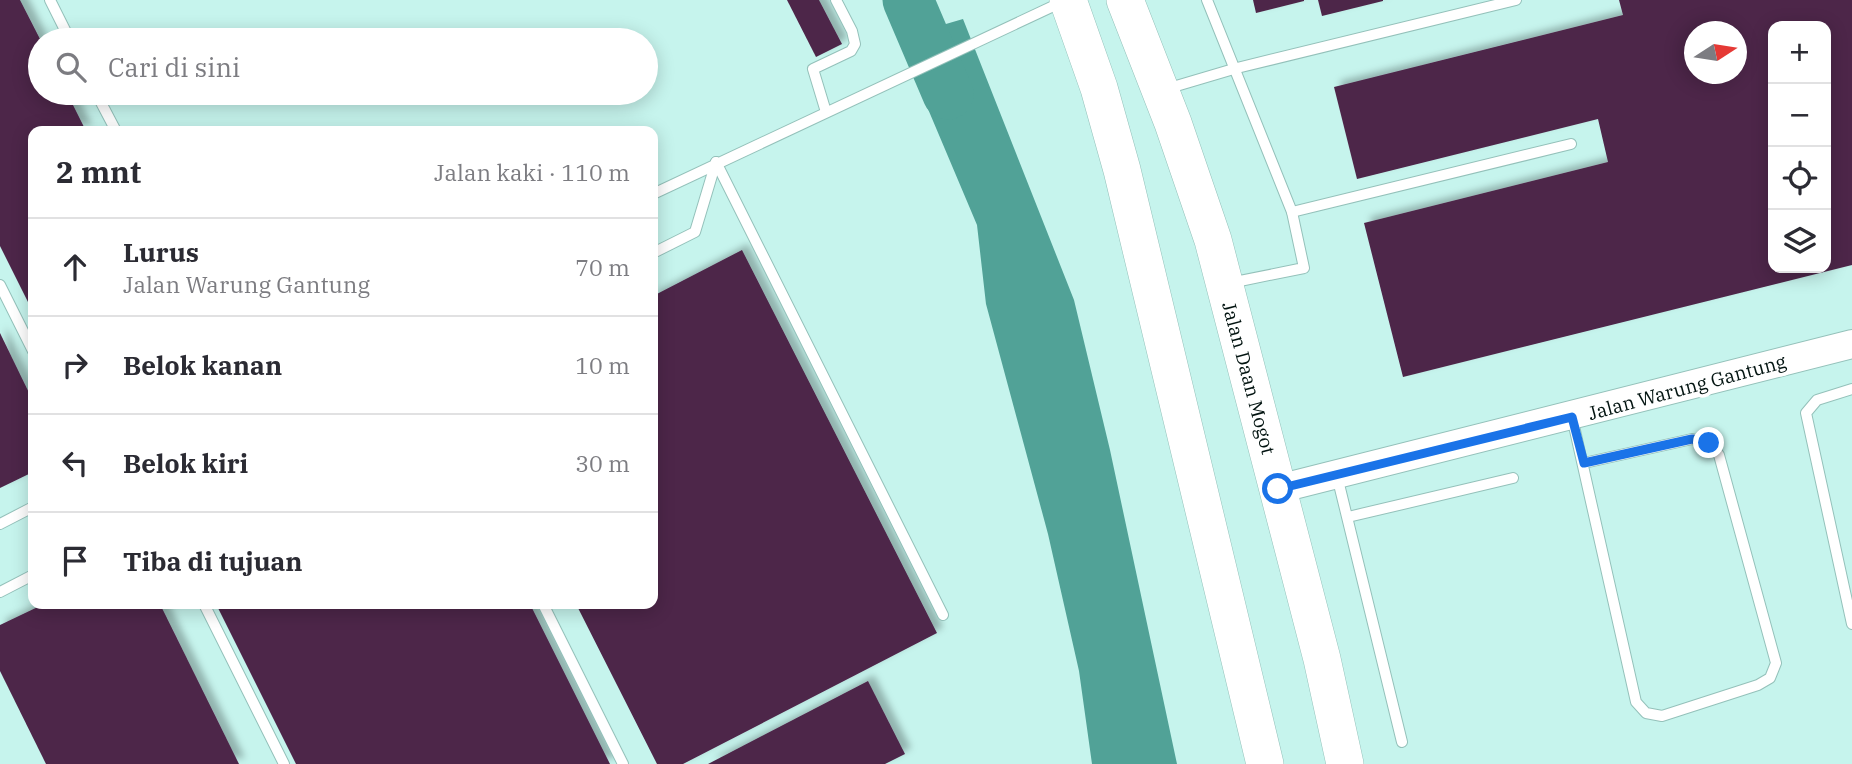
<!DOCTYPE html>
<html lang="id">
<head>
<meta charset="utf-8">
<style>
  body { margin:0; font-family:"IBM Plex Serif",serif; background:#f2f2f3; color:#2b2b33 }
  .controls { position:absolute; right:21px; top:21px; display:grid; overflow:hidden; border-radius:14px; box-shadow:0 4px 18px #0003 }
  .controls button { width:63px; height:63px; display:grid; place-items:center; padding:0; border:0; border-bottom:2px solid #e1e1e2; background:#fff; color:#2b2b33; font:35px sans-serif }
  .compass { position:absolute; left:1684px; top:21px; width:63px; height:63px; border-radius:50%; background:#fff; box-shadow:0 4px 18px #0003; rotate:78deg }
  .stop { position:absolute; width:21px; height:21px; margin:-16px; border:5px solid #1a73e8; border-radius:50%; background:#fff }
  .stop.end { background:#1a73e8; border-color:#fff; box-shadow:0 2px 7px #0008 }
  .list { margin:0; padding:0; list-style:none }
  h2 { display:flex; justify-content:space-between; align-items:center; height:91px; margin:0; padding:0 28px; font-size:30px }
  h2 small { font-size:23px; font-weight:400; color:#7c7c81 }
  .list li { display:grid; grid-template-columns:46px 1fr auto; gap:21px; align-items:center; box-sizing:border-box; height:98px; padding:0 28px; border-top:2px solid #e1e1e2 }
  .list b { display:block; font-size:26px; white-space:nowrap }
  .list p { margin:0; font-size:23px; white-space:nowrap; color:#7c7c81 }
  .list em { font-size:23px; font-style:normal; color:#7c7c81 }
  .icon { flex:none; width:38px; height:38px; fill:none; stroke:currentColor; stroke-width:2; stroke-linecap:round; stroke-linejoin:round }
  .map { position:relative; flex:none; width:1852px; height:764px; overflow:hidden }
  .search { position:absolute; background:#fff; box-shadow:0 4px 18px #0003; left:28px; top:28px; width:630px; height:77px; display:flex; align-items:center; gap:18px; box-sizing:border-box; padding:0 24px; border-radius:38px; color:#7c7c81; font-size:26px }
  .panel { position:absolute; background:#fff; box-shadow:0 4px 18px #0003; left:28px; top:126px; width:630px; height:483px; border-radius:14px }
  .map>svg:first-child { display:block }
  .water { fill:#51a297 }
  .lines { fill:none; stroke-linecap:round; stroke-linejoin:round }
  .river { stroke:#51a297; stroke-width:51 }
  .building { fill:#4e2549; fill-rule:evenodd; filter:url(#shadow) }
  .service-casing { stroke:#94c1ba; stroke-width:12 }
  .tertiary-casing { stroke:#94c1ba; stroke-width:30 }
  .trunk-casing { stroke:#94c1ba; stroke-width:38 }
  .service { stroke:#fff; stroke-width:10 }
  .tertiary { stroke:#fff; stroke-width:28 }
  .trunk { stroke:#fff; stroke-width:37 }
  .route { stroke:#1a73e8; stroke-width:9 }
  .labels { text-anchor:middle; stroke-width:7; stroke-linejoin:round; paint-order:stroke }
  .street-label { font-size:19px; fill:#031411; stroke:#fff }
</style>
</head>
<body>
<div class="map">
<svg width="1852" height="764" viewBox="0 0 1852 764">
  <defs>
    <filter id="shadow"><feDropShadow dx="6" dy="-6" stdDeviation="3.5" flood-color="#0004"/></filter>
  </defs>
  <rect width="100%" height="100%" fill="#c6f4ed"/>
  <!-- water -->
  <polygon class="water" points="963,19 1074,300 1110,450 1177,764 1092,764 1079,671 1048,534 986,304 977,225 898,38"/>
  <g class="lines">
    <!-- river -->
    <polyline class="river" points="908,0 948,94"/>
  </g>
  <!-- building -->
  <g class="building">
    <polygon points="0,0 20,0 40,39 40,93 67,93 86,131 33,131 33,312 0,246"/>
    <polygon points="787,0 819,0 842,44 816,57"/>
    <polygon points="1253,0 1304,0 1304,1 1256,13"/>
    <polygon points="1318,0 1383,0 1383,1 1322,16"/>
    <path d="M1619 0H1852V265L1403 377 1364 223 1608 162 1598 119 1357 179 1334 87 1623 15ZM1773 26H1826V268H1773ZM1694 32H1736V74H1694Z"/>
    <polygon points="742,250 937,633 683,764 657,764 576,604 653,604 653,296"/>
    <polygon points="0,333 33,401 33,472 0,488"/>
    <polygon points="44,604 160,604 239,764 46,764 0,671 0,625"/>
    <polygon points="216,604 530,604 610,764 296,764"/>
    <polygon points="868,681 905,754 885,764 708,764"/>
  </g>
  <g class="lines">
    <defs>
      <g id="service">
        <polyline points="50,0 70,40"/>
        <polyline points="1207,0 1292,212 1304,268 1230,283"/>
        <polyline points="1166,89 1237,68 1516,0"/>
        <polyline points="96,93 116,131"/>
        <polyline points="826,112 813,69 851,51 855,44 852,31 836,0"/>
        <polyline points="716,162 943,615"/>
        <polyline points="653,194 1062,2"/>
        <polyline points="1292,212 1571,144"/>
        <polyline points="653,253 695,232 716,162"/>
        <polyline points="0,285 33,351"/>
        <polyline points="1852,389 1817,400 1806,413 1852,624"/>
        <polyline points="1572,417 1636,702 1646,713 1662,716 1758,685 1770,678 1776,663 1719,455 1709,443 1692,439 1584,463"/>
        <polyline points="1337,476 1402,742"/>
        <polyline points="1348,517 1513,478"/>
        <polyline points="0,524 33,507"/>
        <polyline points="0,592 33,575"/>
        <polyline points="204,604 284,764"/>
        <polyline points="543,604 623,764"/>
      </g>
      <polyline id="tertiary" points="1278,489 1852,344"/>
      <g id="trunk">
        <polyline points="1068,0 1099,88 1122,170 1265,764"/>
        <polyline points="1125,0 1173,123 1213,240 1322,659 1345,764"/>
      </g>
    </defs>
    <!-- service casing -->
    <use href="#service" class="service-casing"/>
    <!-- tertiary casing -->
    <use href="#tertiary" class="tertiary-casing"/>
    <!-- trunk casing -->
    <use href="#trunk" class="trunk-casing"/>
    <!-- service -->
    <use href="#service" class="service"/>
    <!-- tertiary -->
    <use href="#tertiary" class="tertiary"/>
    <!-- trunk -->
    <use href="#trunk" class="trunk"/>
  </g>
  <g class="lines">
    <!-- route -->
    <polyline class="route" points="1278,489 1572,417 1584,463 1692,439 1709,443"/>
  </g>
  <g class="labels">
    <!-- street labels -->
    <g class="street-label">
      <text transform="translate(1249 378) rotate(75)" y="7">Jalan Daan Mogot</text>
      <text transform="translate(1687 387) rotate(-15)" y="7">Jalan Warung Gantung</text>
    </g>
  </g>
</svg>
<div class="controls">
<button>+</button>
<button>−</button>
<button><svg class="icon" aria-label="locate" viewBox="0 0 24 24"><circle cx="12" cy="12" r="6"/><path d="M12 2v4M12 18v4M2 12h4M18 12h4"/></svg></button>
<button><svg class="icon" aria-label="layers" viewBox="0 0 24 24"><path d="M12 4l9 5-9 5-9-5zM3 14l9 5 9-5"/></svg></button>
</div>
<svg class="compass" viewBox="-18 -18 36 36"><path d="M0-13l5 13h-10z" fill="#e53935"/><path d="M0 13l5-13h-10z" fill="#7c7c81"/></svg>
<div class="stop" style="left:1278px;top:489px"></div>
<div class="stop end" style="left:1709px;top:443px"></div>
<div class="search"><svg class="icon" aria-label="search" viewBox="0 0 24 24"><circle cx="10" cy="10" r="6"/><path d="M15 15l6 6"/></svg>Cari di sini</div>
<section class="panel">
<h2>2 mnt<small>Jalan kaki · 110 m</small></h2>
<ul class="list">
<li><svg class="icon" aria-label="ahead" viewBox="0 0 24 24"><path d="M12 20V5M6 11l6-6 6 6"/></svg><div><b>Lurus</b><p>Jalan Warung Gantung</p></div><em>70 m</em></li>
<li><svg class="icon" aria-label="right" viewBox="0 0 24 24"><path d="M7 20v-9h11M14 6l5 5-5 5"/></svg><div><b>Belok kanan</b></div><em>10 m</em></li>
<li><svg class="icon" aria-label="left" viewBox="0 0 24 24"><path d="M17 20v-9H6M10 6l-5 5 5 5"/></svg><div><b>Belok kiri</b></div><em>30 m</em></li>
<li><svg class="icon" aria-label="arrive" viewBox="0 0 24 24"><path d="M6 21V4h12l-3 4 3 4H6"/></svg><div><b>Tiba di tujuan</b></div></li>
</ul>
</section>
</div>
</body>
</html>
